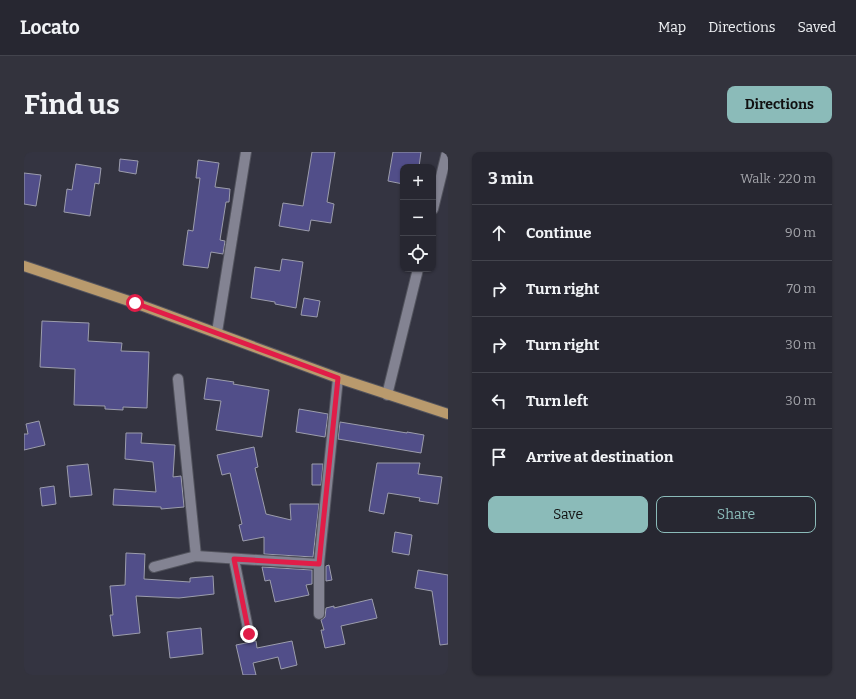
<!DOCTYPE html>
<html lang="en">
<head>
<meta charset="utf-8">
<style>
  body { margin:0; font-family:Bitter,serif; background:#33333d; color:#f1f3f6 }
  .controls { position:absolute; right:12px; top:12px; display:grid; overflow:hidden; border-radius:8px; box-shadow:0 1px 3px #0004 }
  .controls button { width:36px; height:36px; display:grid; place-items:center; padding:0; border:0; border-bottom:1px solid #43444d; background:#272731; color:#f1f3f6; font:20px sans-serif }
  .stop { position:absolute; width:12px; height:12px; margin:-9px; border:3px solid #e11d48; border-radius:50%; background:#fff }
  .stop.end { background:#e11d48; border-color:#fff; box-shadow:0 1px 4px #0008 }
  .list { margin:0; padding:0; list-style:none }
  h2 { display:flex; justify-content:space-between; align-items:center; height:52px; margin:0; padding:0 16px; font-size:17px }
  h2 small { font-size:13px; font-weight:400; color:#a4a5ab }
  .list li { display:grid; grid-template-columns:26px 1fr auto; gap:12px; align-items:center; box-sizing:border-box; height:56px; padding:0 16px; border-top:1px solid #43444d }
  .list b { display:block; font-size:15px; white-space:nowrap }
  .list em { font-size:13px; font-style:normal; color:#a4a5ab }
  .actions { display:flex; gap:8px; padding:12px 16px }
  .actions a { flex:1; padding:9px 0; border:1px solid #8bbbb9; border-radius:8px; text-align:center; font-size:14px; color:#8bbbb9 }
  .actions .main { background:#8bbbb9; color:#111 }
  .icon { flex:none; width:22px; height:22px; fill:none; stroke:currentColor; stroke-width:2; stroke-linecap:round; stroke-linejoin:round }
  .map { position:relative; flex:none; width:424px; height:523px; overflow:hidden; border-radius:8px }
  header { display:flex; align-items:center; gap:24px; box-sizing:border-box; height:56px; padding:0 20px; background:#272731; border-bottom:1px solid #43444d }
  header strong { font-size:19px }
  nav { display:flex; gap:22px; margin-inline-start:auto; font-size:14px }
  .intro { display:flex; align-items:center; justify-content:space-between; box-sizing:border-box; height:96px; padding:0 24px }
  h1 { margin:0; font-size:28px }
  .button { padding:10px 18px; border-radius:8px; background:#8bbbb9; color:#111; font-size:14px; font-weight:700 }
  main { display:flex; gap:24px; padding:0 24px }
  aside { flex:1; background:#272731; border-radius:8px; box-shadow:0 1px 3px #0004 }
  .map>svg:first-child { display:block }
  .building { fill:#514e89; stroke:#9c9dac }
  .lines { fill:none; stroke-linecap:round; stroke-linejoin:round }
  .minor-casing { stroke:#52535d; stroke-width:12 }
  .major-casing { stroke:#52535d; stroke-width:12 }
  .minor { stroke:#838392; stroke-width:10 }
  .major { stroke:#b99a6d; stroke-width:10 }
  .route { stroke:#e11d48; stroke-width:5 }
</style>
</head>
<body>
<header>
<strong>Locato</strong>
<nav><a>Map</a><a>Directions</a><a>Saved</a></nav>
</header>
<div class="intro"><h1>Find us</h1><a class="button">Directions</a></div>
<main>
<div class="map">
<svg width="424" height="523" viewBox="0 0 424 523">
  <rect width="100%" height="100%" fill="#343441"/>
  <!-- building -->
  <g class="building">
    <polygon points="288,0 311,0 303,50 310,52 307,71 287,68 285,79 255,74 259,51 279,54"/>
    <polygon points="369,0 397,0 395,15 379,15 379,32 364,29"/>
    <polygon points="96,7 114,9 112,22 95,19"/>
    <polygon points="174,8 195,11 191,35 206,37 205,50 202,50 196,88 201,89 199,102 187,100 184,116 159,113 164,78 169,79 176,26 172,26"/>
    <polygon points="52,12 77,16 75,32 71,31 66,64 40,60 43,37 48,38"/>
    <polygon points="0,21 17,23 12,54 0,52"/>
    <polygon points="258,107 279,110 272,156 251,152 251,150 227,146 231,115 256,119"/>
    <polygon points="280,146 296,149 293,165 277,163"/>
    <polygon points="18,169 65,171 64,189 98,191 97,199 125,200 123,256 99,255 99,258 81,257 81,254 50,253 51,217 16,215"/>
    <polygon points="183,226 210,230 209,232 245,238 238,285 192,278 197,249 180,247"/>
    <polygon points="275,257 304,262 301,285 272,280"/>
    <polygon points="15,269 21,293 0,298 0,282 4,282 2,272"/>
    <polygon points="316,270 383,281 383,280 400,283 397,301 314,287"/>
    <polygon points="102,281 118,281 117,291 151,293 149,325 157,324 160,355 137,357 137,355 89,353 90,337 132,340 129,310 101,307"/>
    <polygon points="230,295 234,315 231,316 242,362 267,368 266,352 295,352 289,405 240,402 240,385 219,389 215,373 218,372 206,321 198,323 193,303"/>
    <polygon points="353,311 396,311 394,322 418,325 414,352 395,349 396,346 364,341 360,362 345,359"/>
    <polygon points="64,312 68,343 46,345 43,314"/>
    <polygon points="288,312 299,312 297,333 288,333"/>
    <polygon points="30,334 32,352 18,354 16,336"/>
    <polygon points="371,380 388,383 385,403 368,400"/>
    <polygon points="102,401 121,402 120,427 166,430 166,426 189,424 190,442 155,446 112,444 116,481 89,484 86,463 89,463 86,434 101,433"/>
    <polygon points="305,413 308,428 302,429 302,414"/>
    <polygon points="238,415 288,418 288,432 282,433 285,443 251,450 246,428 241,429"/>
    <polygon points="394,418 424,423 424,492 416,493 408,439 391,436"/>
    <polygon points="348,447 353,466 317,474 321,492 301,496 297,478 300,478 297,468 301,465 302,456 310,454 310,456"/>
    <polygon points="177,476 179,502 146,506 143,480"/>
    <polygon points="232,489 233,496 268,489 273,513 257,517 254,505 229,511 232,523 219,523 212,493"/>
  </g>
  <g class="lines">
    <defs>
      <g id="minor">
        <polyline points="409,57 423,0"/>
        <polyline points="193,180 222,0"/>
        <polyline points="154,227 172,404"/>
        <polyline points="363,243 394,117"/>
        <polyline points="210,407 225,482"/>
        <polyline points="130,415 172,404 295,412"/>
        <polyline points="295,462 295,412 314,226"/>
      </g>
      <polyline id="major" points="0,114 111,151 314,226 424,262"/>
    </defs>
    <!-- minor casing -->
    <use href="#minor" class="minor-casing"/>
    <!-- major casing -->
    <use href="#major" class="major-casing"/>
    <!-- minor -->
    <use href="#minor" class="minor"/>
    <!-- major -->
    <use href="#major" class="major"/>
  </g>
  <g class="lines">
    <!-- route -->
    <polyline class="route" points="111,151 314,226 295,412 210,407 225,482"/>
  </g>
</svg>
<div class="controls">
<button>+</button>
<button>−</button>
<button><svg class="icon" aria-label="locate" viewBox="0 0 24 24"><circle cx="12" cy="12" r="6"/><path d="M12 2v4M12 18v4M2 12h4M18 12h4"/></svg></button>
</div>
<div class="stop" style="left:111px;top:151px"></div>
<div class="stop end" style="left:225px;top:482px"></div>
</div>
<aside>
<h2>3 min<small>Walk · 220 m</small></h2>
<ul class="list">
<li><svg class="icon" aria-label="ahead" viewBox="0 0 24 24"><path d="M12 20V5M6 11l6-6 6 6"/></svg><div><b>Continue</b></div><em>90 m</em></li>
<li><svg class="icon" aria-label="right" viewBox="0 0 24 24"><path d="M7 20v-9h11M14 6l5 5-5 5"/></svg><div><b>Turn right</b></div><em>70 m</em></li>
<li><svg class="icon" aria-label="right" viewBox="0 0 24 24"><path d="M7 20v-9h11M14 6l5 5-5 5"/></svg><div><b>Turn right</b></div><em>30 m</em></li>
<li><svg class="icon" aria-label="left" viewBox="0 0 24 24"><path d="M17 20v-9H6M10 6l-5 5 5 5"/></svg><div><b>Turn left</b></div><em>30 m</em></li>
<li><svg class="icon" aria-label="arrive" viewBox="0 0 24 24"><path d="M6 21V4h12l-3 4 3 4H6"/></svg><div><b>Arrive at destination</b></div></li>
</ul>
<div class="actions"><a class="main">Save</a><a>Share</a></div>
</aside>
</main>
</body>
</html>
